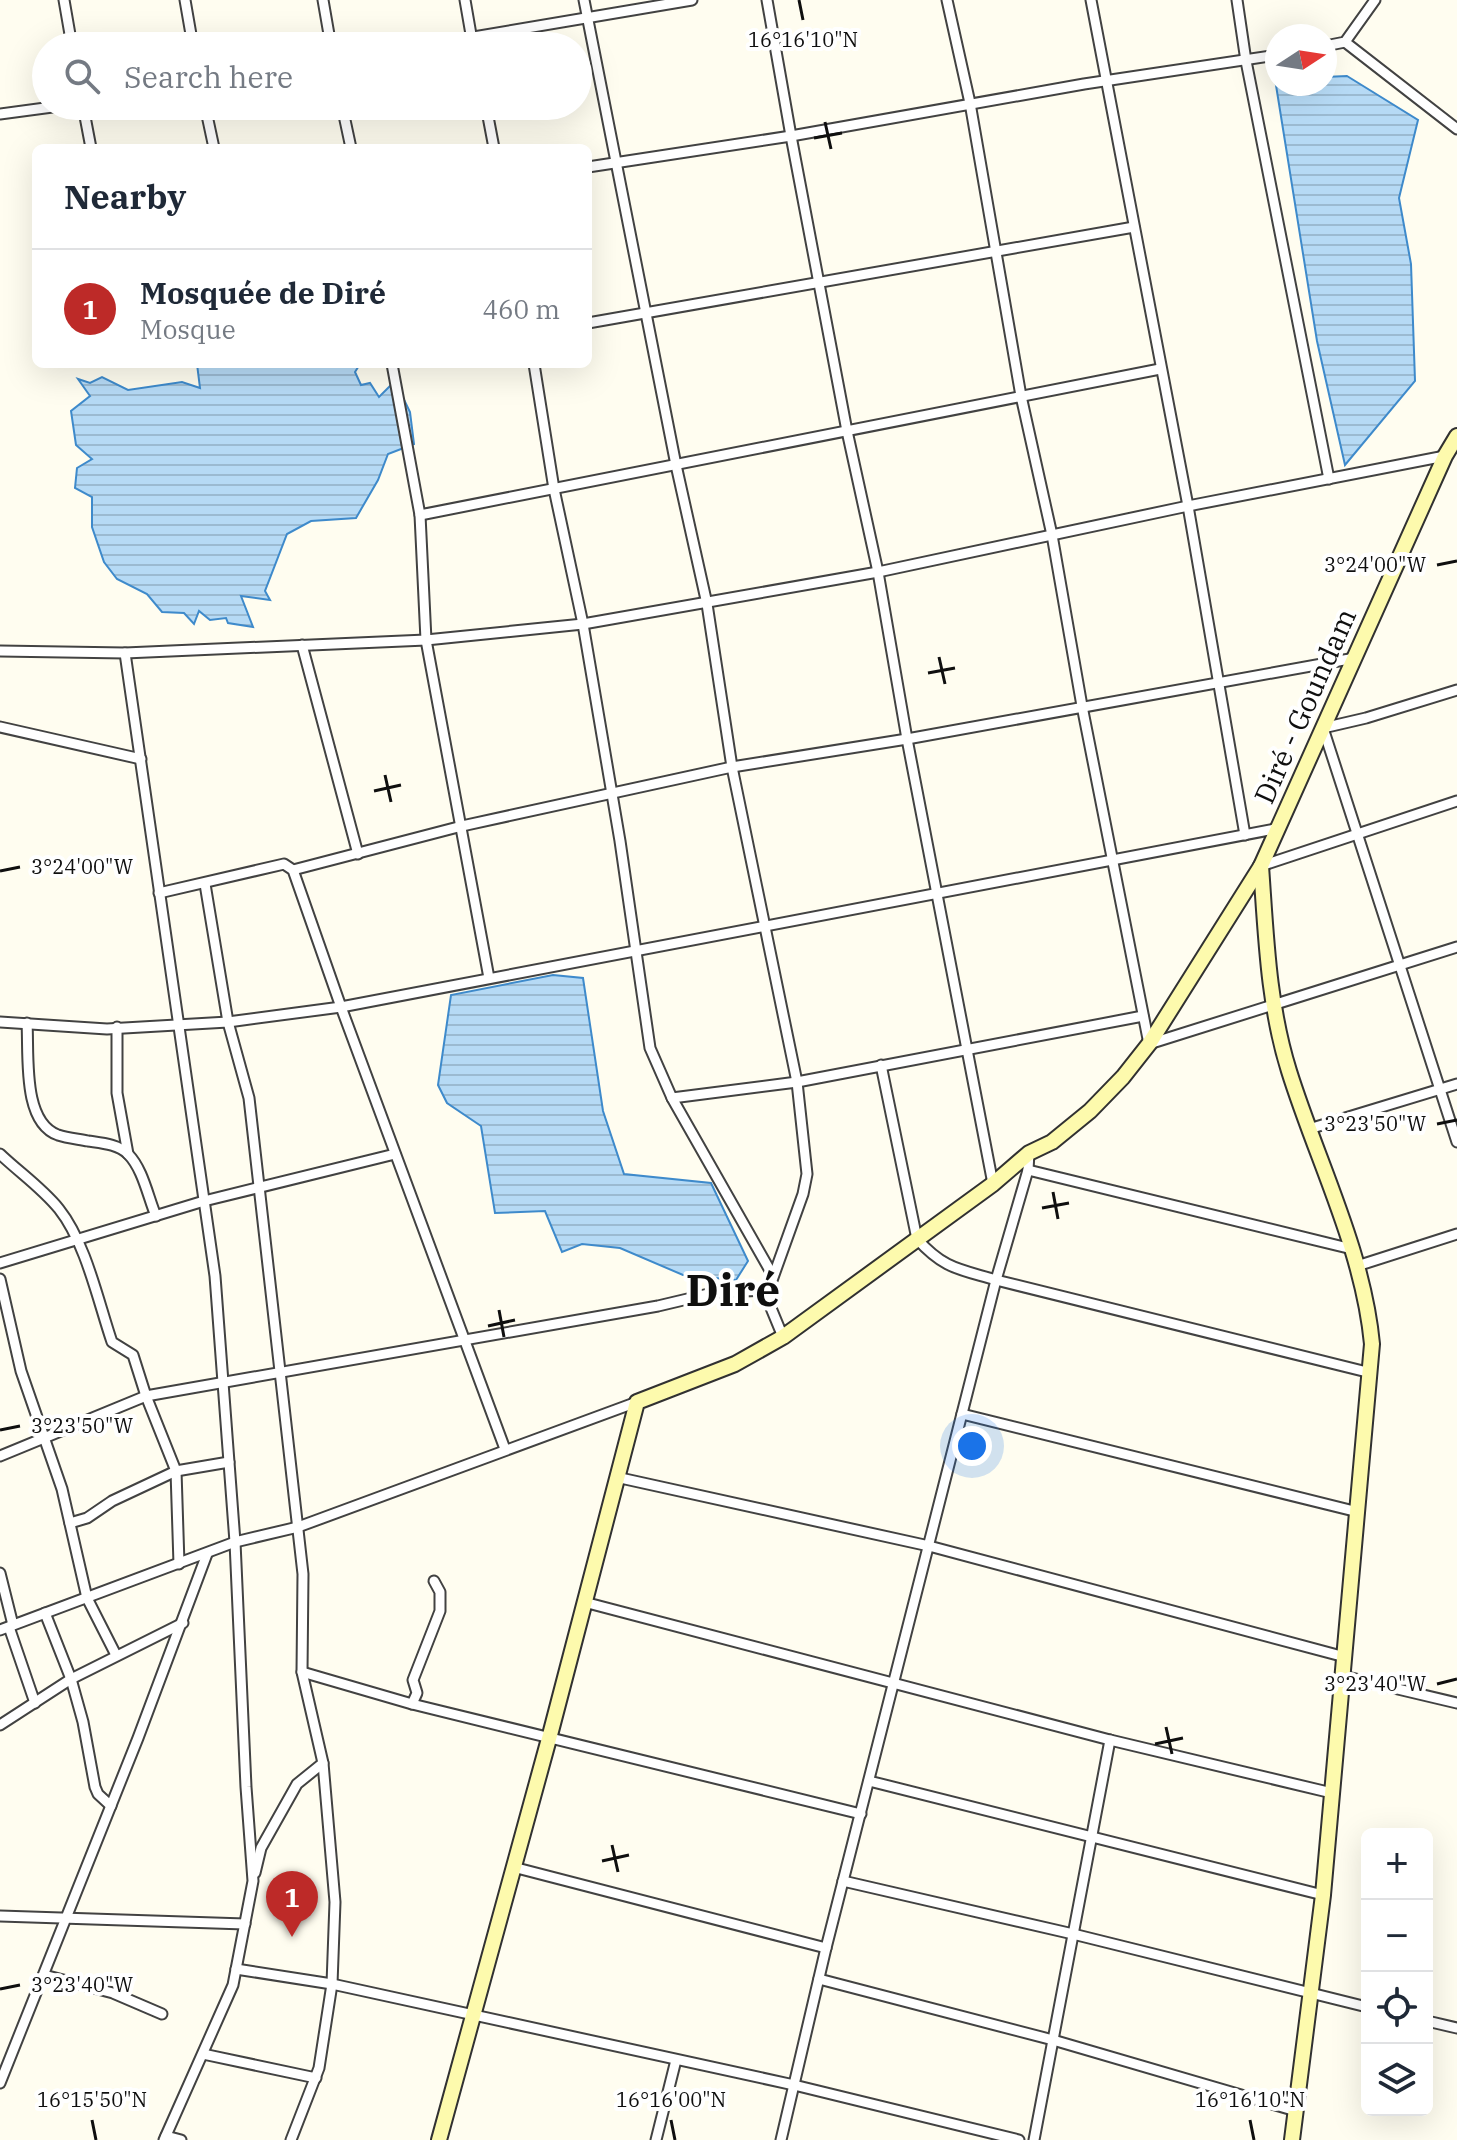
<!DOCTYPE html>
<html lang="en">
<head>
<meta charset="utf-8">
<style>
  body { margin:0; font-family:"IBM Plex Serif",serif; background:#f2f2f3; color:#1f2937 }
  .controls { position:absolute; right:24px; bottom:24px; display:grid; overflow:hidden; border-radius:12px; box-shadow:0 8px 32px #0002 }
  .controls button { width:72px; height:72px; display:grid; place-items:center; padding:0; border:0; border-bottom:2px solid #e0e1e3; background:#fff; color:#1f2937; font:40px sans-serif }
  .compass { position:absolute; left:1265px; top:24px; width:72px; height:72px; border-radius:50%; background:#fff; box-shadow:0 8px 32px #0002; rotate:78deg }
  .you { position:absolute; left:972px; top:1446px; width:28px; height:28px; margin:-20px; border:6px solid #fff; border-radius:50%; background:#1a73e8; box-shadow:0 0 0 12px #1a73e833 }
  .badge { display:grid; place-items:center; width:52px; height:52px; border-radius:50%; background:#bd2a28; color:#fff; font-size:26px; font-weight:700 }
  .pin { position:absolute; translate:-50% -66px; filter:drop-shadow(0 2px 4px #0008) }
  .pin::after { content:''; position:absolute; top:42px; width:28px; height:24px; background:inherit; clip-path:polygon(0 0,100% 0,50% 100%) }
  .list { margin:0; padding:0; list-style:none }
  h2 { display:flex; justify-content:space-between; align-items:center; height:104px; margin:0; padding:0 32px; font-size:34px }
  h2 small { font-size:26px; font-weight:400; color:#747a83 }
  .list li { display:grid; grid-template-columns:52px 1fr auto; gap:24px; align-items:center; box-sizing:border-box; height:120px; padding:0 32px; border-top:2px solid #e0e1e3 }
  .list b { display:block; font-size:30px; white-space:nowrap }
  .list p { margin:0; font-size:26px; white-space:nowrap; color:#747a83 }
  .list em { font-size:26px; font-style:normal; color:#747a83 }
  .icon { flex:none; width:44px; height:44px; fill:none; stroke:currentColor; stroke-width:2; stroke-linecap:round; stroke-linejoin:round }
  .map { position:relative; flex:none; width:1457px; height:2140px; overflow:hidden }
  .search { position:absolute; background:#fff; box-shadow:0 8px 32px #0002; left:32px; top:32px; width:560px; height:88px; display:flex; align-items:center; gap:20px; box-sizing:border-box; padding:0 28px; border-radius:44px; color:#747a83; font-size:30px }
  .panel { position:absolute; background:#fff; box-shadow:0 8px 32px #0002; left:32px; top:144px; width:560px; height:224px; border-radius:12px }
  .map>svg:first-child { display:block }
  .water { fill:url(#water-rules); stroke:#3e8acb; stroke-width:2 }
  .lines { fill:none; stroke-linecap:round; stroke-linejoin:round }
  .minor-casing { stroke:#424242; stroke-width:13 }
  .secondary-casing { stroke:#313131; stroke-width:18 }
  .minor { stroke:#fff; stroke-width:9 }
  .secondary { stroke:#fdfaad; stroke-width:14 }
  .ticks { fill:none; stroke:#0f0f0f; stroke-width:3 }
  .labels { text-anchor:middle; stroke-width:8; stroke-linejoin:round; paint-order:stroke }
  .street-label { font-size:28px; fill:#0f0f0f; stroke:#fff }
  .town-label { font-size:44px; font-weight:bold; fill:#0f0f0f; stroke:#fff }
  .ticks-label { font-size:20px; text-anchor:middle; fill:#0f0f0f; stroke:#fff; stroke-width:8; stroke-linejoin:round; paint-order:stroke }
</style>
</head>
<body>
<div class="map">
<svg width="1457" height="2140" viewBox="0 0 1457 2140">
  <defs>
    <pattern id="water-rules" width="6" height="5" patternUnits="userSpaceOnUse" patternTransform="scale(2)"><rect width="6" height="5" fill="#b6daf5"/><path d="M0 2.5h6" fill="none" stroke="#9bbad1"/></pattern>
  </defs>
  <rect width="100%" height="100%" fill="#fffdf0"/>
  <!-- water -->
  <g class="water">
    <polygon points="1347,76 1418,120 1399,198 1411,264 1415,381 1345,465 1317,341 1275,79 1277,84 1325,84 1325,77"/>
    <polygon points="197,364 360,364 355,372 361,385 370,383 379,397 395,381 410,412 414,444 388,454 378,480 356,518 311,521 287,534 265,591 270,600 241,596 253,627 228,623 226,618 210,620 199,611 194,624 184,613 162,612 147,594 117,579 104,562 92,527 92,497 75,488 77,468 92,459 76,445 71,411 90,396 78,379 90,383 102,377 128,390 182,382 200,388"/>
    <polygon points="553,975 583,978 603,1111 624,1174 711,1183 748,1261 736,1280 683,1275 620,1248 582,1244 562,1252 545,1211 495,1213 481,1126 447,1103 438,1085 451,995"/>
  </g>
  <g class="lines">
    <defs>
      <g id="minor">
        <polyline points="64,0 72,46"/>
        <polyline points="185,0 193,46"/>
        <polyline points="323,0 331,46"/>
        <polyline points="465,0 473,46"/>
        <polyline points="584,0 676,465 707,604 732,767 797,1082 807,1174 803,1194 770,1286 771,1308 783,1337"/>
        <polyline points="767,0 791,136 847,431 878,572 907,739 993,1184"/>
        <polyline points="947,0 970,103 1021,396 1052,535 1082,706 1149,1044 1457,947"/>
        <polyline points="1091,0 1188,506 1245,835"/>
        <polyline points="1237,0 1246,61 1329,479"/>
        <polyline points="1345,42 1457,129"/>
        <polyline points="420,46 692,0"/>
        <polyline points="1325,46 1345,42 1375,0"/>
        <polyline points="83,106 91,148"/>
        <polyline points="205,106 214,148"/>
        <polyline points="342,106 351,148"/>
        <polyline points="486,106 494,148"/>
        <polyline points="0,114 60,106"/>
        <polyline points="588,167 791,136 1084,84 1277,55"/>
        <polyline points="588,323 1134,227"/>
        <polyline points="392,364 420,515 426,640 489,978"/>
        <polyline points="534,364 554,489 583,624 620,841 650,1048 672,1098 772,1274"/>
        <polyline points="420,515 1160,369"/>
        <polyline points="302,645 358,854"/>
        <polyline points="0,651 125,653 426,640 583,624 878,572 1188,506 1445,456"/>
        <polyline points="125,653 215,1276 235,1542 246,1787 253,1881 233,1985 164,2140"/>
        <polyline points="1457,690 1366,718 1323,728 1457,1142"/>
        <polyline points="0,727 141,759"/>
        <polyline points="1261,866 1457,801"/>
        <polyline points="293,870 462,826 732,767 907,739 1355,658"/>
        <polyline points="205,884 228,1022 249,1098 303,1574 302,1672 323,1763 335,1902 332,1984 319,2068 291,2140"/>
        <polyline points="159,893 284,864 293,870 341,1007 505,1449"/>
        <polyline points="0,1022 107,1029 228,1022 341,1007 1280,828"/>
        <path d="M27 1023C29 1055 22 1122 58 1135 67 1138 78 1139 88 1141 101 1143 118 1144 128 1154 143 1169 148 1197 156 1216"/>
        <polyline points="117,1027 117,1093 128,1154"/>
        <path d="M881 1065 917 1239C944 1269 959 1269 996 1280L1371 1373"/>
        <polyline points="672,1098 797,1082 1143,1016"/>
        <polyline points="1309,1129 1457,1084"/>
        <path d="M0 1154C20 1173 42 1188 59 1209 86 1243 98 1301 112 1342L133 1355 146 1396 176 1471 179 1564"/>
        <polyline points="1028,1170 1352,1249"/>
        <polyline points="0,1263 204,1201 395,1154"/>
        <polyline points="1357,1266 1457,1234"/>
        <polyline points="0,1279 21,1371 62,1489 87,1598 116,1655"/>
        <polyline points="962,1414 1358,1512"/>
        <polyline points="0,1456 146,1396 658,1306 717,1292 770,1290"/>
        <polyline points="616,1477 929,1546 1345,1657"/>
        <polyline points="70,1523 87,1518 112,1501 176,1471 229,1462"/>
        <polyline points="0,1573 13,1625"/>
        <polyline points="584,1602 1110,1740 1332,1793"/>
        <polyline points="45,1613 71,1679 83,1722 95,1787 98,1794 111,1806"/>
        <polyline points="9,1627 35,1703"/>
        <polyline points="0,1630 235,1542 298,1527 637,1402"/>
        <polyline points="302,1672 412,1704 861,1814"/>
        <polyline points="1343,1676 1457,1703"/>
        <polyline points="412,1704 417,1693 413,1680 440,1611 440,1592 434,1581"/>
        <polyline points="0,1725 71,1679 183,1623"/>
        <polyline points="869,1781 1323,1895"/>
        <polyline points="513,1867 826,1948"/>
        <polyline points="255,1873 261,1848 297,1784 323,1763"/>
        <polyline points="843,1881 1073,1934 1367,2007"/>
        <polyline points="0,1916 245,1924"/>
        <polyline points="236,1969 332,1984 794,2085 1019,2140"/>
        <polyline points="44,1975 113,1993 162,2014"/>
        <polyline points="819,1979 1053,2040 1296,2111"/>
        <polyline points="1427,2021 1457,2028"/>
        <polyline points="203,2054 316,2078"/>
        <polyline points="0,2083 138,1738 207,1554"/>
        <polyline points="166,2136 181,2140"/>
        <polyline points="656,2140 676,2060"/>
        <polyline points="781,2140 826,1948 996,1280 1028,1170 1029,1153"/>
        <polyline points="1034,2140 1110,1740"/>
      </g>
      <g id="secondary">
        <path d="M1261 866C1266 935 1268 1004 1289 1071 1317 1161 1363 1249 1372 1344L1323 1895 1292 2140"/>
        <polyline points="439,2140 550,1735 637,1402 735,1364 783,1337 993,1184 1029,1153 1052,1142 1090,1111 1123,1077 1149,1044 1261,866 1445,456 1457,436"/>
      </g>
    </defs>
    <!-- minor casing -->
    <use href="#minor" class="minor-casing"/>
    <!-- secondary casing -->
    <use href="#secondary" class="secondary-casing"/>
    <!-- minor -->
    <use href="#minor" class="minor"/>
    <!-- secondary -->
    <use href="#secondary" class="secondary"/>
  </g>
  <!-- ticks -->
  <path class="ticks" d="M799 0 803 20M825 122 831 149M814 138 842 133M1437 565 1457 561M939 657 945 684M928 673 955 668M385 775 391 802M374 791 401 785M0 871 20 867M1437 1124 1457 1120M1053 1192 1058 1219M1042 1208 1069 1203M499 1310 504 1337M488 1326 515 1320M0 1430 20 1426M1437 1684 1457 1679M1166 1727 1172 1754M1155 1744 1183 1738M612 1845 618 1872M602 1861 629 1855M0 1989 20 1985M92 2120 96 2140M671 2120 675 2140M1250 2120 1254 2140"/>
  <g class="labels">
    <!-- street labels -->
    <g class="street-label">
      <text transform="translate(1305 706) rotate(-66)" y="10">Diré - Goundam</text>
    </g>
    <!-- town labels -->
    <g class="town-label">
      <text x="733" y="1306">Diré</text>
    </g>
  </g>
  <g class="ticks-label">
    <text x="803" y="47">16°16'10"N</text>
    <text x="1375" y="572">3°24'00"W</text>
    <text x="82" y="874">3°24'00"W</text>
    <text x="1375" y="1131">3°23'50"W</text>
    <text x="82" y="1433">3°23'50"W</text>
    <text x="1375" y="1691">3°23'40"W</text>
    <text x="82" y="1992">3°23'40"W</text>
    <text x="92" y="2107">16°15'50"N</text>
    <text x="671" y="2107">16°16'00"N</text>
    <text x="1250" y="2107">16°16'10"N</text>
  </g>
</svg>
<div class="controls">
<button>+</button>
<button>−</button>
<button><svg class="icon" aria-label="locate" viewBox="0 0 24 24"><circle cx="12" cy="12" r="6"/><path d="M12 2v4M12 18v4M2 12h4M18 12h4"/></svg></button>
<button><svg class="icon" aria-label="layers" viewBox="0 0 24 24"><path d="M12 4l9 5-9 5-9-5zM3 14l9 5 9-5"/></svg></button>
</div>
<svg class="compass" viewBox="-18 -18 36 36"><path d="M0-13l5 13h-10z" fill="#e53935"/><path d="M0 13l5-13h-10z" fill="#747a83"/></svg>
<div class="you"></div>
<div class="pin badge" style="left:292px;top:1937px">1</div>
<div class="search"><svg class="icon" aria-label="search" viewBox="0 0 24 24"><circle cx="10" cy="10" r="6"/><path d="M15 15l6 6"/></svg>Search here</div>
<section class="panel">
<h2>Nearby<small></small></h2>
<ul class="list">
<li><span class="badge">1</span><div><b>Mosquée de Diré</b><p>Mosque</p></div><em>460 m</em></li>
</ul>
</section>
</div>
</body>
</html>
